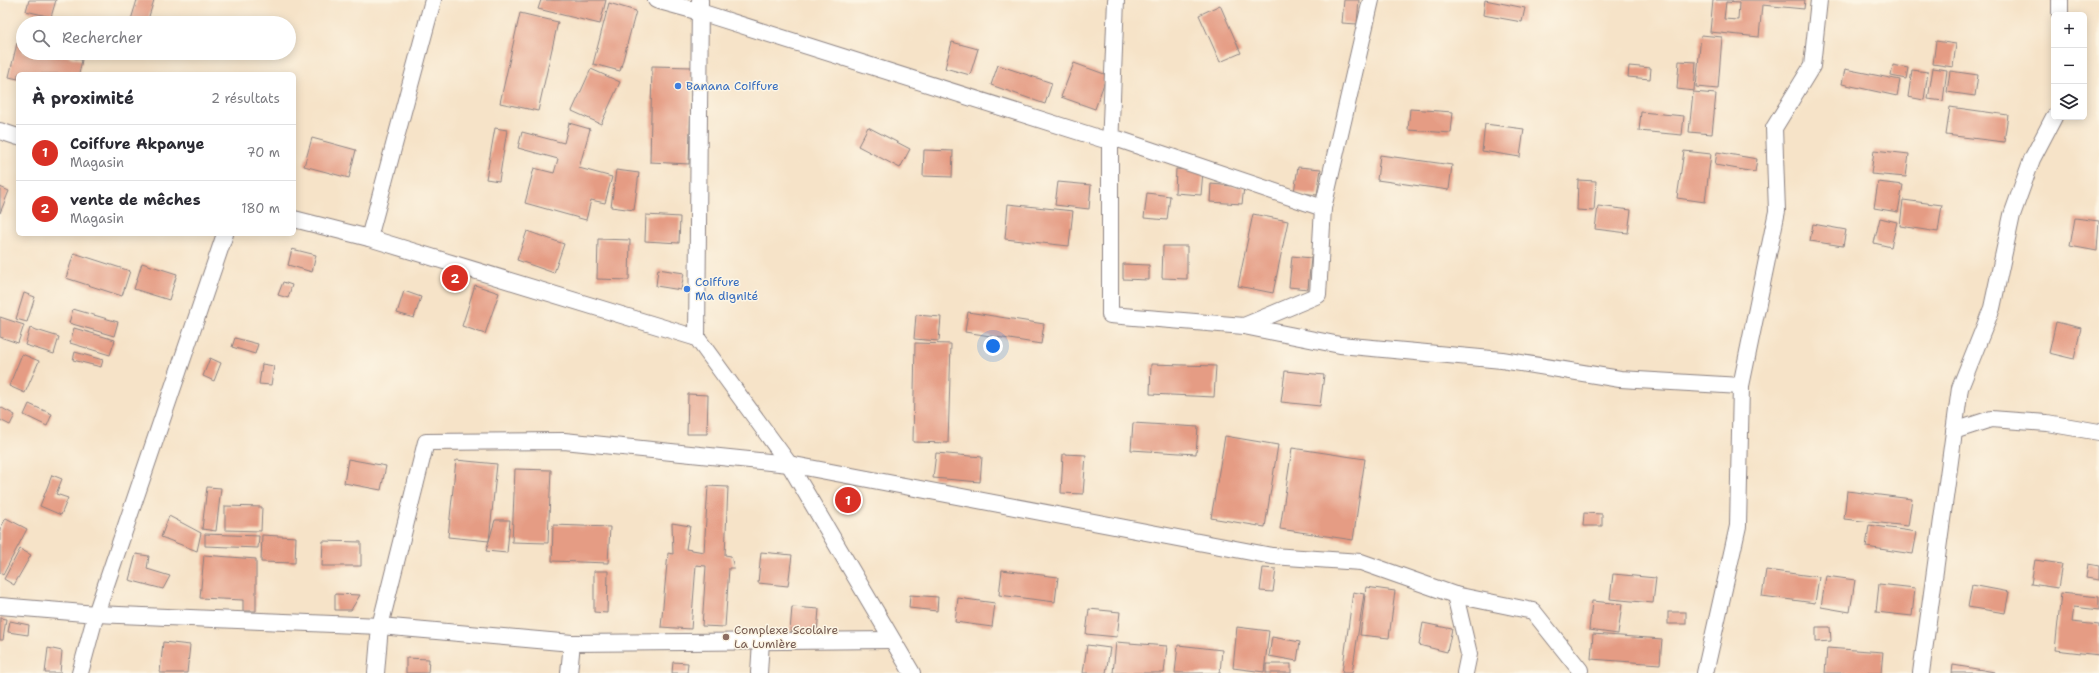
<!DOCTYPE html>
<html lang="fr">
<head>
<meta charset="utf-8">
<style>
  body { margin:0; font-family:"Shantell Sans",sans-serif; background:#f2f2f3; color:#2b2b33 }
  .controls { position:absolute; right:12px; top:12px; display:grid; overflow:hidden; border-radius:6px; box-shadow:0 2px 10px #0003 }
  .controls button { width:36px; height:36px; display:grid; place-items:center; padding:0; border:0; border-bottom:1px solid #e1e1e2; background:#fff; color:#2b2b33; font:20px sans-serif }
  .you { position:absolute; left:993px; top:346px; width:14px; height:14px; margin:-10px; border:3px solid #fff; border-radius:50%; background:#1a73e8; box-shadow:0 0 0 6px #1a73e833 }
  .badge { display:grid; place-items:center; width:26px; height:26px; border-radius:50%; background:#d93025; color:#fff; font-size:13px; font-weight:700 }
  .pin { position:absolute; translate:-50% -50%; border:2px solid #fff; box-shadow:0 1px 4px #0006 }
  .list { margin:0; padding:0; list-style:none }
  h2 { display:flex; justify-content:space-between; align-items:center; height:52px; margin:0; padding:0 16px; font-size:17px }
  h2 small { font-size:13px; font-weight:400; color:#7c7c81 }
  .list li { display:grid; grid-template-columns:26px 1fr auto; gap:12px; align-items:center; box-sizing:border-box; height:56px; padding:0 16px; border-top:1px solid #e1e1e2 }
  .list b { display:block; font-size:15px; white-space:nowrap }
  .list p { margin:0; font-size:13px; white-space:nowrap; color:#7c7c81 }
  .list em { font-size:13px; font-style:normal; color:#7c7c81 }
  .icon { flex:none; width:22px; height:22px; fill:none; stroke:currentColor; stroke-width:2; stroke-linecap:round; stroke-linejoin:round }
  .map { position:relative; flex:none; width:2099px; height:673px; overflow:hidden }
  .search { position:absolute; background:#fff; box-shadow:0 2px 10px #0003; left:16px; top:16px; width:280px; height:44px; display:flex; align-items:center; gap:10px; box-sizing:border-box; padding:0 14px; border-radius:22px; color:#7c7c81; font-size:15px }
  .panel { position:absolute; background:#fff; box-shadow:0 2px 10px #0003; left:16px; top:72px; width:280px; height:164px; border-radius:6px }
  .map>svg:first-child { display:block }
  .building { fill:#e59c84; fill-rule:evenodd }
  .lines { fill:none; stroke-linecap:round; stroke-linejoin:round }
  .minor-casing { stroke:#8c8282; stroke-width:18 }
  .minor { stroke:#fff; stroke-width:16 }
  .shop-dot { fill:#3f7fe0; stroke:#fcf5e5; stroke-width:1.5 }
  .education-dot { fill:#8d6e63; stroke:#fcf5e5; stroke-width:1.5 }
  .labels { text-anchor:middle; stroke-width:3; stroke-linejoin:round; paint-order:stroke }
  .shop-label { font-size:12px; fill:#366cbe; stroke:#fcf5e5; text-anchor:start }
  .education-label { font-size:12px; fill:#785e54; stroke:#fcf5e5; text-anchor:start }
</style>
</head>
<body>
<div class="map">
<svg width="2099" height="673" viewBox="0 0 2099 673">
  <rect width="100%" height="100%" fill="#fcf5e5"/>
  <filter id="ink" filterUnits="userSpaceOnUse"><feTurbulence type="fractalNoise" baseFrequency=".025" numOctaves="2"/><feDisplacementMap in="SourceGraphic" scale="8" xChannelSelector="R" yChannelSelector="G"/><feConvolveMatrix kernelMatrix="1 2 1 2 8 2 1 2 1" color-interpolation-filters="sRGB"/></filter>
  <filter id="wash" filterUnits="userSpaceOnUse"><feTurbulence type="fractalNoise" baseFrequency=".012" numOctaves="4" result="noise"/><feDisplacementMap in="SourceGraphic" scale="16" xChannelSelector="R" yChannelSelector="G"/><feGaussianBlur stdDeviation="0.9" result="paint"/><feColorMatrix in="noise" values="0 0 0 0 0 0 0 0 0 0 0 0 0 0 0 0 0 1.4 0 .05"/><feComposite in="paint" operator="in"/></filter>
  <g filter="url(#wash)">
    <rect width="100%" height="100%" fill="#f6e3c8"/>
    <g id="blocks">
      <!-- building -->
      <g class="building">
        <polygon points="29,0 56,0 51,17 26,11"/>
        <polygon points="137,0 154,0 147,23 130,23"/>
        <polygon points="541,0 606,0 600,24 538,9"/>
        <polygon points="1344,0 1359,0 1357,24 1342,23"/>
        <polygon points="1485,0 1525,8 1522,22 1483,15"/>
        <path d="M1713 0H1805L1804 9 1762 5 1759 37 1710 32ZM1726 2 1739 3 1738 20 1724 19Z"/>
        <polygon points="609,3 636,11 620,71 593,64"/>
        <polygon points="1220,5 1241,53 1220,62 1199,15"/>
        <polygon points="520,13 558,22 538,111 500,103"/>
        <polygon points="1701,35 1722,37 1718,89 1696,87"/>
        <polygon points="1936,41 1956,44 1953,67 1933,64"/>
        <polygon points="952,42 978,49 970,75 945,68"/>
        <polygon points="17,43 23,44 23,53 56,53 82,60 79,74 18,74 18,79 9,77"/>
        <polygon points="1679,61 1696,62 1694,91 1677,89"/>
        <polygon points="1074,63 1107,75 1095,109 1061,97"/>
        <polygon points="998,65 1052,83 1045,104 991,85"/>
        <polygon points="1893,65 1908,68 1906,79 1891,76"/>
        <polygon points="652,66 692,67 689,164 650,162"/>
        <polygon points="1629,66 1651,68 1650,79 1628,77"/>
        <polygon points="1933,68 1947,70 1943,101 1928,99"/>
        <polygon points="591,69 620,82 601,124 572,111"/>
        <polygon points="1845,69 1900,80 1897,96 1842,84"/>
        <polygon points="1912,70 1928,72 1924,100 1908,97"/>
        <polygon points="1950,71 1978,75 1975,96 1947,92"/>
        <polygon points="1693,92 1716,94 1712,134 1689,132"/>
        <polygon points="1950,107 2008,115 2004,142 1946,135"/>
        <polygon points="1410,109 1453,112 1451,133 1408,130"/>
        <polygon points="1641,112 1684,116 1682,135 1639,131"/>
        <polygon points="569,123 590,129 579,168 612,177 605,203 591,200 586,220 525,203 534,168 554,173 558,159 518,148 522,132 564,143"/>
        <polygon points="1485,124 1524,129 1520,157 1482,151"/>
        <polygon points="868,127 910,149 900,168 858,146"/>
        <polygon points="495,128 507,130 499,181 486,179"/>
        <polygon points="312,138 356,150 349,178 304,166"/>
        <polygon points="924,150 953,151 952,177 923,176"/>
        <polygon points="1874,150 1909,154 1906,177 1871,174"/>
        <polygon points="1684,151 1711,154 1705,202 1677,198"/>
        <polygon points="1717,152 1757,159 1755,172 1715,165"/>
        <polygon points="1380,155 1452,165 1449,190 1377,180"/>
        <polygon points="1298,167 1321,169 1317,195 1294,192"/>
        <polygon points="1176,169 1203,171 1201,195 1175,193"/>
        <polygon points="616,170 639,173 634,210 611,207"/>
        <polygon points="1578,180 1596,181 1594,211 1577,210"/>
        <polygon points="1058,182 1091,185 1089,209 1055,205"/>
        <polygon points="1878,182 1903,185 1898,212 1874,208"/>
        <polygon points="1211,184 1244,187 1242,204 1210,202"/>
        <polygon points="0,187 9,191 0,213"/>
        <polygon points="1147,193 1170,196 1167,220 1144,218"/>
        <polygon points="1903,200 1942,205 1938,232 1900,226"/>
        <polygon points="1008,204 1073,211 1069,246 1005,239"/>
        <polygon points="1598,206 1631,210 1628,233 1595,229"/>
        <polygon points="1253,214 1288,221 1273,293 1238,286"/>
        <polygon points="646,215 680,217 679,243 645,241"/>
        <polygon points="1880,218 1897,222 1891,247 1874,243"/>
        <polygon points="2075,218 2099,221 2097,251 2070,246"/>
        <polygon points="1813,224 1846,230 1843,246 1810,241"/>
        <polygon points="527,231 564,244 554,273 517,260"/>
        <polygon points="598,239 630,240 629,280 597,279"/>
        <polygon points="1163,246 1187,246 1187,279 1162,278"/>
        <polygon points="292,249 316,255 312,272 288,265"/>
        <polygon points="74,253 130,271 122,296 66,278"/>
        <polygon points="1292,256 1311,258 1308,289 1289,287"/>
        <polygon points="142,263 177,274 169,300 134,289"/>
        <polygon points="1123,264 1149,265 1149,280 1123,279"/>
        <polygon points="658,269 684,273 681,290 656,286"/>
        <polygon points="283,282 292,285 288,298 278,295"/>
        <polygon points="475,285 499,293 485,334 462,326"/>
        <polygon points="404,291 421,297 414,318 397,313"/>
        <polygon points="24,293 35,297 27,322 16,319"/>
        <polygon points="73,309 118,322 114,336 69,323"/>
        <polygon points="968,312 1044,324 1041,344 965,332"/>
        <polygon points="916,315 941,317 939,341 914,339"/>
        <polygon points="0,317 24,325 18,343 0,337"/>
        <polygon points="2056,322 2081,328 2074,359 2049,353"/>
        <polygon points="30,328 59,337 54,354 25,345"/>
        <polygon points="74,328 115,340 110,355 70,343"/>
        <polygon points="235,338 258,344 255,354 232,347"/>
        <polygon points="915,343 951,344 948,443 913,442"/>
        <polygon points="75,352 103,360 101,367 73,360"/>
        <polygon points="22,354 39,361 25,393 9,386"/>
        <polygon points="210,358 221,363 214,381 203,376"/>
        <polygon points="262,364 274,366 271,385 259,384"/>
        <polygon points="1151,364 1216,366 1214,397 1150,394"/>
        <polygon points="1285,371 1324,375 1320,406 1281,402"/>
        <polygon points="688,394 708,395 707,434 687,434"/>
        <polygon points="29,404 52,414 47,426 24,415"/>
        <polygon points="0,407 15,415 10,425 0,420"/>
        <polygon points="1133,423 1198,427 1196,454 1131,450"/>
        <polygon points="1225,436 1278,445 1265,527 1211,518"/>
        <polygon points="1292,448 1365,459 1353,540 1280,529"/>
        <polygon points="936,453 982,457 980,482 933,478"/>
        <polygon points="1063,454 1086,455 1083,494 1061,493"/>
        <polygon points="348,459 386,466 381,490 344,483"/>
        <polygon points="456,460 497,464 489,541 448,537"/>
        <polygon points="515,469 551,470 548,543 512,542"/>
        <polygon points="52,475 62,479 56,494 68,498 61,515 40,506"/>
        <polygon points="708,486 728,487 725,555 731,556 734,568 729,568 725,627 702,626 706,566 696,565 691,629 661,627 668,553 673,554 672,523 690,526 686,549 704,552"/>
        <polygon points="207,487 221,488 216,531 202,529"/>
        <polygon points="1847,491 1912,499 1908,526 1844,519"/>
        <polygon points="225,506 262,507 261,531 225,530"/>
        <polygon points="1584,513 1602,514 1602,526 1583,526"/>
        <polygon points="169,516 201,533 197,551 161,537"/>
        <polygon points="6,518 27,529 3,575 0,573 0,529"/>
        <polygon points="495,520 510,520 507,553 486,551"/>
        <polygon points="553,525 610,527 608,563 552,561"/>
        <polygon points="1869,525 1917,532 1913,554 1866,547"/>
        <polygon points="205,534 259,536 258,548 205,546"/>
        <polygon points="262,535 296,537 295,563 261,562"/>
        <polygon points="323,541 361,542 361,566 322,566"/>
        <polygon points="20,549 31,555 14,585 4,579"/>
        <polygon points="761,552 792,555 788,586 758,583"/>
        <polygon points="136,554 149,556 147,569 170,576 163,589 129,580"/>
        <polygon points="204,555 256,559 256,611 243,611 243,600 200,598"/>
        <polygon points="2035,560 2062,564 2058,588 2031,584"/>
        <polygon points="2088,564 2099,566 2099,580 2086,578"/>
        <polygon points="1263,568 1276,569 1273,592 1260,591"/>
        <polygon points="1002,570 1058,577 1055,602 999,595"/>
        <polygon points="1766,570 1819,577 1815,603 1762,596"/>
        <polygon points="594,571 608,571 607,613 594,612"/>
        <polygon points="1613,574 1656,578 1653,603 1610,599"/>
        <polygon points="1826,576 1855,580 1850,612 1821,607"/>
        <polygon points="1879,584 1915,588 1912,616 1876,612"/>
        <polygon points="1972,585 2009,592 2005,613 1968,607"/>
        <polygon points="1366,587 1395,591 1389,638 1360,635"/>
        <polygon points="1353,592 1364,594 1352,673 1342,673"/>
        <polygon points="2061,593 2099,597 2099,610 2074,607 2072,622 2099,625 2099,655 2055,650"/>
        <polygon points="335,594 360,595 351,610 335,610"/>
        <polygon points="910,595 938,597 937,611 909,608"/>
        <polygon points="958,598 995,603 992,627 955,622"/>
        <polygon points="1592,601 1622,604 1618,634 1589,630"/>
        <polygon points="792,607 819,609 817,633 790,631"/>
        <polygon points="1089,609 1120,612 1117,637 1086,634"/>
        <rect x="1668" y="612" width="18" height="12"/>
        <polygon points="0,618 6,619 3,640 0,640"/>
        <polygon points="10,621 29,625 28,635 8,632"/>
        <polygon points="1423,623 1452,629 1447,652 1419,645"/>
        <polygon points="1237,627 1269,631 1264,672 1233,668"/>
        <polygon points="1816,627 1830,627 1831,641 1816,642"/>
        <polygon points="1593,634 1662,639 1660,664 1591,659"/>
        <polygon points="1272,637 1300,642 1297,661 1269,656"/>
        <polygon points="163,642 190,645 187,673 160,673"/>
        <polygon points="1116,642 1167,646 1164,673 1113,673"/>
        <polygon points="1087,645 1110,648 1106,673 1083,673"/>
        <polygon points="1178,645 1222,650 1220,673 1175,673"/>
        <polygon points="48,648 62,651 60,673 45,673"/>
        <polygon points="1827,648 1883,652 1881,673 1825,673"/>
        <polygon points="406,658 429,659 428,673 406,673"/>
        <polygon points="673,662 688,663 687,673 672,673"/>
        <rect x="1266" y="664" width="25" height="9"/>
        <polygon points="1953,665 1995,672 1995,673 1952,673"/>
      </g>
    </g>
  </g>
  <g filter="url(#ink)">
    <use href="#blocks" fill-opacity="0" stroke="#8c8282" stroke-width="1"/>
    <g class="lines">
      <defs>
        <g id="minor">
          <polyline points="656,0 700,12 1102,139 1112,137 1323,208"/>
          <polyline points="700,0 697,338 789,464 912,673"/>
          <polyline points="1116,0 1110,147 1110,315 1244,326 1340,345 1502,360 1620,379 1741,386"/>
          <polyline points="2060,15 2060,0"/>
          <polyline points="0,131 18,137"/>
          <polyline points="294,219 369,238 697,338"/>
          <polyline points="369,238 433,0"/>
          <polyline points="1244,326 1318,295 1323,208 1371,0"/>
          <polyline points="1954,431 1991,419 2047,423 2099,432"/>
          <polyline points="1455,595 1469,654 1465,673"/>
          <polyline points="0,606 96,614 380,626 572,643 892,640"/>
          <polyline points="80,673 96,614 225,234"/>
          <polyline points="376,673 380,626 426,442 564,441 789,464 1272,556 1361,562 1455,595 1533,611 1580,670"/>
          <polyline points="569,673 572,643"/>
          <polyline points="759,673 761,641"/>
          <polyline points="1705,673 1738,526 1741,386 1777,211 1774,128 1812,66 1819,0"/>
          <polyline points="1921,673 1960,388 1992,308 2012,215 2032,159 2054,117"/>
        </g>
      </defs>
      <!-- minor casing -->
      <use href="#minor" class="minor-casing"/>
      <!-- minor -->
      <use href="#minor" class="minor"/>
    </g>
  </g>
  <!-- markers -->
  <g class="shop-dot">
    <circle cx="678" cy="86" r="4"/>
    <circle cx="687" cy="289" r="4"/>
  </g>
  <circle class="education-dot" cx="726" cy="637" r="4"/>
  <g class="labels">
    <!-- shop labels -->
    <g class="shop-label">
      <text x="686" y="90">Banana Coiffure</text>
      <text x="695" y="286">Coiffure<tspan x="695" dy="14">Ma dignité</tspan></text>
    </g>
    <!-- education labels -->
    <g class="education-label">
      <text x="734" y="634">Complexe Scolaire<tspan x="734" dy="14">La Lumière</tspan></text>
    </g>
  </g>
</svg>
<div class="controls">
<button>+</button>
<button>−</button>
<button><svg class="icon" aria-label="layers" viewBox="0 0 24 24"><path d="M12 4l9 5-9 5-9-5zM3 14l9 5 9-5"/></svg></button>
</div>
<div class="you"></div>
<div class="pin badge" style="left:848px;top:500px">1</div>
<div class="pin badge" style="left:455px;top:278px">2</div>
<div class="search"><svg class="icon" aria-label="search" viewBox="0 0 24 24"><circle cx="10" cy="10" r="6"/><path d="M15 15l6 6"/></svg>Rechercher</div>
<section class="panel">
<h2>À proximité<small>2 résultats</small></h2>
<ul class="list">
<li><span class="badge">1</span><div><b>Coiffure Akpanye</b><p>Magasin</p></div><em>70 m</em></li>
<li><span class="badge">2</span><div><b>vente de mêches</b><p>Magasin</p></div><em>180 m</em></li>
</ul>
</section>
</div>
</body>
</html>
